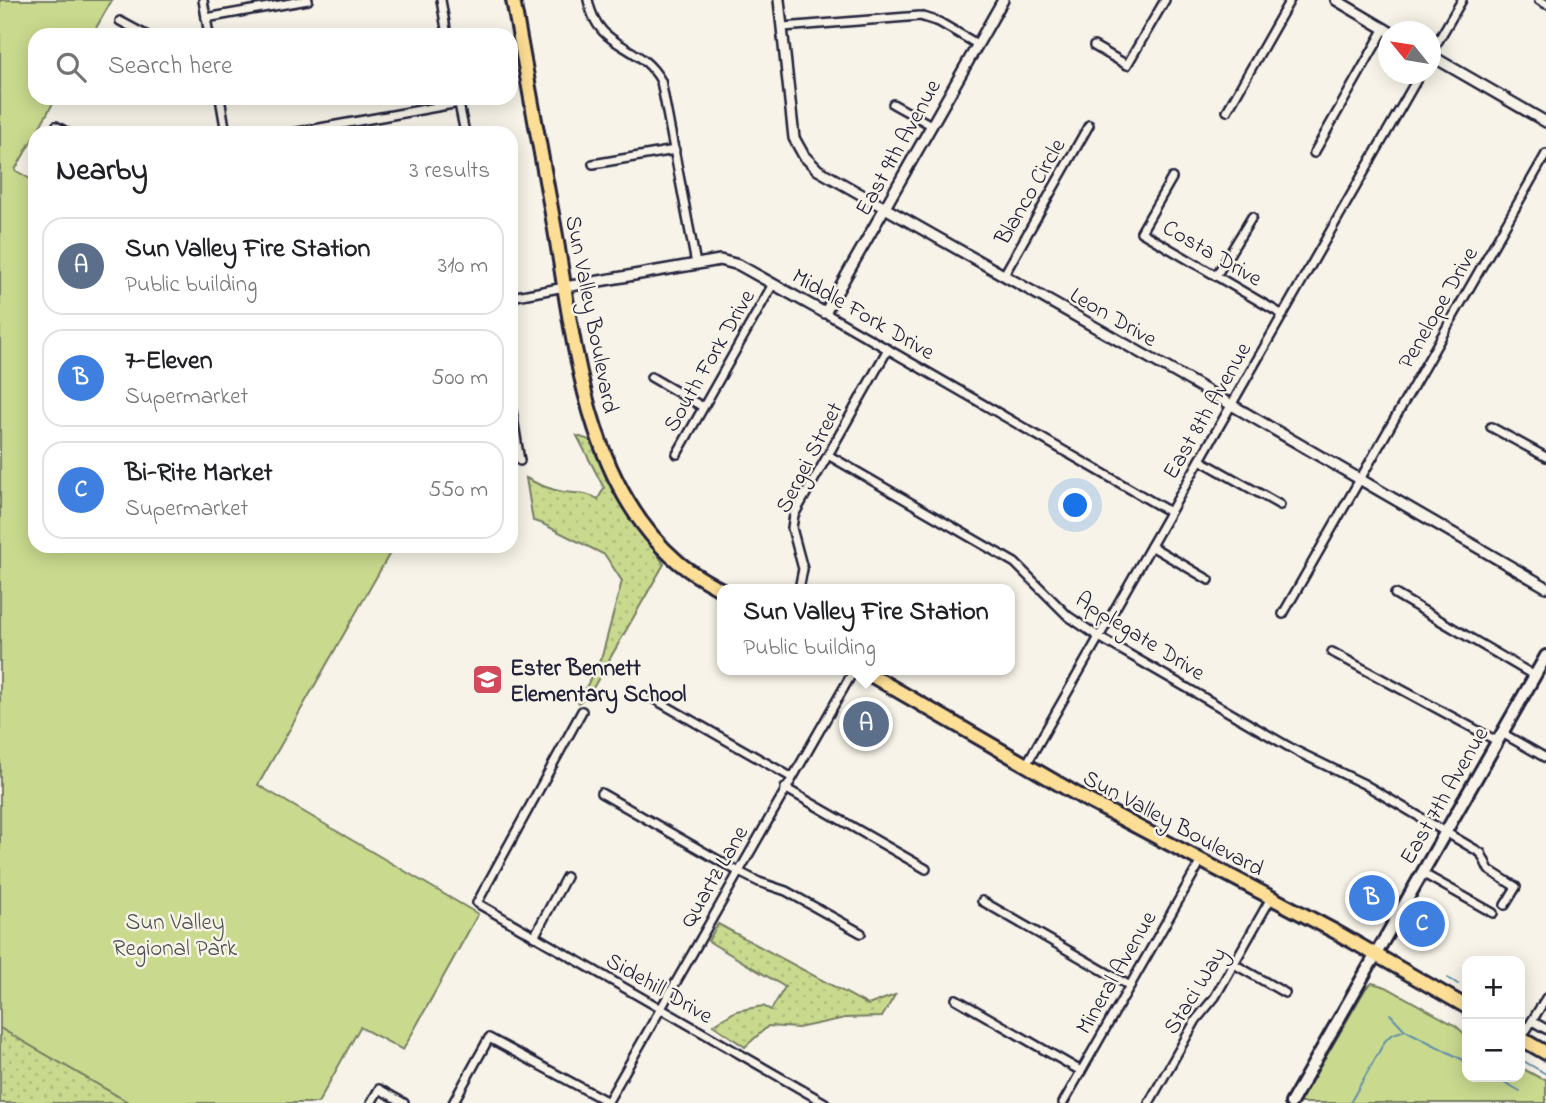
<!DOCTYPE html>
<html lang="en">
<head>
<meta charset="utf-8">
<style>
  body { margin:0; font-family:"Indie Flower",sans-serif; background:#f2f2f2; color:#202124 }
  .controls { position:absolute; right:21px; bottom:21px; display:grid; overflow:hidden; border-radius:14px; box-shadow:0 4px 18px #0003 }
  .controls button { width:63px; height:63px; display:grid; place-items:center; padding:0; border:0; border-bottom:2px solid #e0e0e0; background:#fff; color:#202124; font:35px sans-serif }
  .compass { position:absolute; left:1378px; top:21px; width:63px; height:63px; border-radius:50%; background:#fff; box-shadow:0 4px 18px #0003; rotate:300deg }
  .you { position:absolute; left:1076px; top:506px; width:24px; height:24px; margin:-18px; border:5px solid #fff; border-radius:50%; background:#1a73e8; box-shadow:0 0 0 10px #1a73e833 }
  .badge { display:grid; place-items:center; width:46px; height:46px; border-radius:50%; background:#db2777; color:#fff; font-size:23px; font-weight:700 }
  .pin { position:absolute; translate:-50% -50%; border:4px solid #fff; box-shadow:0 2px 7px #0006 }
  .popup { position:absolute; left:717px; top:584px; width:298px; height:91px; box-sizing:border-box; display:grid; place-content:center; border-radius:14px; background:#fff; filter:drop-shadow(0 2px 5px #0005); font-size:23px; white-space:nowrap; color:#757577 }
  .popup b { font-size:26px; color:#202124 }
  .popup::after { content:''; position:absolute; left:50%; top:100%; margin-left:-14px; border:14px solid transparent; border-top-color:#fff }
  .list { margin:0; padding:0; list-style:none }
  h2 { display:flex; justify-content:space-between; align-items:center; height:91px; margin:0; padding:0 28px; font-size:30px }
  h2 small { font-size:23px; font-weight:400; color:#757577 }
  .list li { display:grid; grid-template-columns:46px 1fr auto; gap:21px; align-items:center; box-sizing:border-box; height:98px; margin:0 14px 14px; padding:0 14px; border:2px solid #e0e0e0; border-radius:21px }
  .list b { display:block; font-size:26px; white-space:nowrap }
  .list p { margin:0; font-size:23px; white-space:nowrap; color:#757577 }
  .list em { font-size:23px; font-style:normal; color:#757577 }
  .icon { flex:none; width:38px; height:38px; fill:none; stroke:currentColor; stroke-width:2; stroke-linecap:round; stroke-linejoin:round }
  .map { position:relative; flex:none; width:1546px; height:1103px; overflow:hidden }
  .search { position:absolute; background:#fff; box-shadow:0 4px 18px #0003; left:28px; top:28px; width:490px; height:77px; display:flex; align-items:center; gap:18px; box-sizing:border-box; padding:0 24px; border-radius:21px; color:#757577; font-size:26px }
  .panel { position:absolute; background:#fff; box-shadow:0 4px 18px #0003; left:28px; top:126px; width:490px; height:427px; border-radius:21px }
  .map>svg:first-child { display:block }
  .grass { fill:url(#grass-dots); stroke:#767e64; stroke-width:2 }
  .green { fill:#c9da8e; stroke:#767e64; stroke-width:2 }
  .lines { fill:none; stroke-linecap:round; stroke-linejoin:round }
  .stream { stroke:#668fab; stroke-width:2 }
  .minor-casing { stroke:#22223b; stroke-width:12 }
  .tertiary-casing { stroke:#22223b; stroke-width:14 }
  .secondary-casing { stroke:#22223b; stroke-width:16 }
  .primary-casing { stroke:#22223b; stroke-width:18 }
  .minor { stroke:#f7f3e8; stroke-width:7 }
  .tertiary { stroke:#f7f3e8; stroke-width:9 }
  .secondary { stroke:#f7f3e8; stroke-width:10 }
  .primary { stroke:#fdde96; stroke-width:12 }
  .labels { text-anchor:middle; stroke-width:5; stroke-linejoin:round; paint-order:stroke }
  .street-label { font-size:23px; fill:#22223b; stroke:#f7f3e8 }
  .poi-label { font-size:23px; font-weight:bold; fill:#22223b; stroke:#f7f3e8; text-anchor:start }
  .park-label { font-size:23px; fill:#4c5050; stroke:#f7f3e8 }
</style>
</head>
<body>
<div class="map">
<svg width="1546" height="1103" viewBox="0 0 1546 1103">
  <defs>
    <pattern id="grass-dots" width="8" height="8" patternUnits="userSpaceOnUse" patternTransform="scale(1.75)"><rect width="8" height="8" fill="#c9da8e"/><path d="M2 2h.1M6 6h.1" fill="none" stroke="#acbb7b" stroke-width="1.8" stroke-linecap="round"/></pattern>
  </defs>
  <rect width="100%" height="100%" fill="#f7f3e8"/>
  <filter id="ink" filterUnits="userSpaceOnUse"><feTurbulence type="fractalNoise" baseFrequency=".0143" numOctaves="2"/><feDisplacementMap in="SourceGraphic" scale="14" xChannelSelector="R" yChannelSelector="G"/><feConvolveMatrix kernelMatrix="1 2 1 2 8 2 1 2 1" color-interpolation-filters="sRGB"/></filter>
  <g filter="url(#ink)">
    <!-- grass -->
    <g class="grass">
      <path d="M577 436 590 440 608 480 664 564 589 695 578 703 602 656 622 581 605 555 541 523 533 521 526 478C539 485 550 490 564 492 577 494 586 492 598 499L604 488Z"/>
      <polygon points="718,924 868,1005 895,995 882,1017 845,1018 798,1028 768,1026 745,1047 713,1025 736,1011 763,1006 771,1010 785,987 708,941"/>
      <polygon points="0,1028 130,1103 0,1103"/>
    </g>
    <!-- green -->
    <g class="green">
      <polygon points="0,0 112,0 92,35 35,35 35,98 56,98 15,170 35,182 35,546 394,546 258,785 478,914 403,1050 360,1027 318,1103 130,1103 0,1028"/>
      <polygon points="1372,983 1386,987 1456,1026 1467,1036 1467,1077 1520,1077 1520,1067 1540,1078 1546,1079 1546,1103 1299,1103 1366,988"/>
    </g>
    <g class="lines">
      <!-- stream -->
      <g class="stream">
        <polyline points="1448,978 1458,984"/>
        <polyline points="1390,1014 1405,1030 1467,1062"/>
        <polyline points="1539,1031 1546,1035"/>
        <polyline points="1520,1059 1546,1074"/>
        <polyline points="1495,1077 1520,1091"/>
        <polyline points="1350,1103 1385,1041 1391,1035 1405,1030"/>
      </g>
      <defs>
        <g id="minor">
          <polyline points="203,0 209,35"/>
          <polyline points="441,0 447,35"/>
          <path d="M588 0C598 51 639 41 661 81L696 264"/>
          <polyline points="1539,0 1546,4"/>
          <polyline points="206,18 308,0"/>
          <polyline points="120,21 146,35"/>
          <polyline points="783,27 920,16 939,22 977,44"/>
          <polyline points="1094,46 1127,65 1165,0"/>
          <polyline points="1430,55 1462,0"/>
          <polyline points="220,98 226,133"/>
          <polyline points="458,99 465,133"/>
          <polyline points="893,104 931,125"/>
          <polyline points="1227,111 1290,0"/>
          <polyline points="56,126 68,133"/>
          <polyline points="292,133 459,103"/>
          <polyline points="1314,153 1385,28"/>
          <polyline points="593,164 675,150"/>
          <polyline points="1172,178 1141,232 1283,315"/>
          <polyline points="1004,275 1089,125"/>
          <polyline points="1216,276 1252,217"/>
          <polyline points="511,297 565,287"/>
          <polyline points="825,313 1170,512"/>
          <polyline points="651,377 703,407"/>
          <polyline points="511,405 520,461"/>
          <polyline points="1491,427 1546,457"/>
          <polyline points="677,454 773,284"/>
          <polyline points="828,455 1015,563 1068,616 1099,637 1296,751 1364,784 1481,853 1489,870 1516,887 1505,905"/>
          <polyline points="1200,460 1280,505"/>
          <polyline points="1151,546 1209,580"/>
          <polyline points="799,589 803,569 792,528 794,515 888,349"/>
          <polyline points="1395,594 1535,676"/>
          <polyline points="1283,614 1546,154"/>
          <polyline points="1332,652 1497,741"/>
          <polyline points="654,699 791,777"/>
          <polyline points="582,711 477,903 825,1103"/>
          <polyline points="1502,733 1546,758"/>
          <polyline points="1026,765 1420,74"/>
          <polyline points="785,788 926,869"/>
          <polyline points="601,793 739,872 759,882 786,891 861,933"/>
          <polyline points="1422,873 1493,913"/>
          <polyline points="982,901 1130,986"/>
          <polyline points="534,937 566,877"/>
          <polyline points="1234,964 1285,993"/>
          <polyline points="956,999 1081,1071"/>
          <polyline points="1532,1021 1546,1029"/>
          <polyline points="1521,1039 1546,998"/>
          <polyline points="371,1103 379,1089 404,1103"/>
          <polyline points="453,1103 489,1038 608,1102"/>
          <polyline points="607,1103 854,670"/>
          <polyline points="1063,1103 1201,861"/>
          <polyline points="1149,1103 1196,1020 1215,997 1271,898"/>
        </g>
        <g id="tertiary">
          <polyline points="779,0 794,138 804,156 818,170 1192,382 1546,587"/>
          <polyline points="1336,0 1390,32"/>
          <polyline points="1430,55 1546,122"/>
          <polyline points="565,287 720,260 739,265 825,313 1003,0"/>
        </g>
        <polyline id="secondary" points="1291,1103 1546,656"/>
        <g id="primary">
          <path d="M513 0C527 77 541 153 555 230 574 341 586 484 678 562 691 573 707 582 722 590"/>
          <polyline points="862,670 1085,799 1336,932 1467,1007"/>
          <polyline points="1520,1038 1546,1053"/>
        </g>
      </defs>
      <!-- minor casing -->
      <use href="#minor" class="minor-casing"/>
      <!-- tertiary casing -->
      <use href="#tertiary" class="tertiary-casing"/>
      <!-- secondary casing -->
      <use href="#secondary" class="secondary-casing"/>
      <!-- primary casing -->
      <use href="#primary" class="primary-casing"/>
      <!-- minor -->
      <use href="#minor" class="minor"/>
      <!-- tertiary -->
      <use href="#tertiary" class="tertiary"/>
      <!-- secondary -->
      <use href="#secondary" class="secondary"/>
      <!-- primary -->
      <use href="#primary" class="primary"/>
    </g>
  </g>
  <!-- icons -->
  <defs>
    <symbol id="school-square" viewBox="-11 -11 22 22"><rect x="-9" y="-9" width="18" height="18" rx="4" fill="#d1495b" stroke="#f7f3e8"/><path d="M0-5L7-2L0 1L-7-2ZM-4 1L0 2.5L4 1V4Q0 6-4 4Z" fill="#fff"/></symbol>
  </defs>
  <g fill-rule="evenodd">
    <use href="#school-square" x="470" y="662" width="35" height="35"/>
  </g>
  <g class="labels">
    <!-- street labels -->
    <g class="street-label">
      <text transform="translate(897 147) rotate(-61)" y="8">East 9th Avenue</text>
      <text transform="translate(1029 191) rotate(-60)" y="8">Blanco Circle</text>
      <text transform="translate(1213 252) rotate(30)" y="8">Costa Drive</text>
      <text transform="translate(1437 307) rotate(-60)" y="8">Penelope Drive</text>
      <text transform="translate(864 313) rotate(30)" y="8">Middle Fork Drive</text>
      <text transform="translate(593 314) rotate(79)" y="8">Sun Valley Boulevard</text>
      <text transform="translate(1114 316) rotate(30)" y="8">Leon Drive</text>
      <text transform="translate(708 360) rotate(-60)" y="8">South Fork Drive</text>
      <text transform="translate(1206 410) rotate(-60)" y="8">East 8th Avenue</text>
      <text transform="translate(808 457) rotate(-63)" y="8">Sergei Street</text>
      <text transform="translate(1141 635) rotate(32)" y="8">Applegate Drive</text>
      <text transform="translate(1443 795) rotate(-60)" y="8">East 7th Avenue</text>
      <text transform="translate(1174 822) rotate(28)" y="8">Sun Valley Boulevard</text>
      <text transform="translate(713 876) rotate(-60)" y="8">Quartz Lane</text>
      <text transform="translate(1115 972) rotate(-60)" y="8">Mineral Avenue</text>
      <text transform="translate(660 987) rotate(30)" y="8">Sidehill Drive</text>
      <text transform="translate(1194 990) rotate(-58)" y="8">Staci Way</text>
    </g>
    <!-- poi labels -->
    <g class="poi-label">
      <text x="510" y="675">Ester Bennett<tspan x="510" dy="26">Elementary School</tspan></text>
    </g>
    <!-- park labels -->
    <g class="park-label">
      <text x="175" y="929">Sun Valley<tspan x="175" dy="26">Regional Park</tspan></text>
    </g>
  </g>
</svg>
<div class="controls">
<button>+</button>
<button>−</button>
</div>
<svg class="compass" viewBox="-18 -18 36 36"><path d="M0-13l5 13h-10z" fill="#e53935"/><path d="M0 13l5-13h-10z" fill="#757577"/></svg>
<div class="you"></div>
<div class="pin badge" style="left:866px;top:724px;background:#5c6f8a">A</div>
<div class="popup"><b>Sun Valley Fire Station</b>Public building</div>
<div class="pin badge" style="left:1372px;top:898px;background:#3f7fe0">B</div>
<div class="pin badge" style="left:1422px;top:924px;background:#3f7fe0">C</div>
<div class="search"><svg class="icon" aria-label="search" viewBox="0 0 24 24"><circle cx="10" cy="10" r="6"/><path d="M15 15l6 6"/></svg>Search here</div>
<section class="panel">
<h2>Nearby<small>3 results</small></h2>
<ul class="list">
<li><span class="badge" style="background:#5c6f8a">A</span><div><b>Sun Valley Fire Station</b><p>Public building</p></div><em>310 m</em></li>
<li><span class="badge" style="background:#3f7fe0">B</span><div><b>7-Eleven</b><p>Supermarket</p></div><em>500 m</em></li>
<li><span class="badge" style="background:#3f7fe0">C</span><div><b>Bi-Rite Market</b><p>Supermarket</p></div><em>550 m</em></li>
</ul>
</section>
</div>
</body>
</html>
